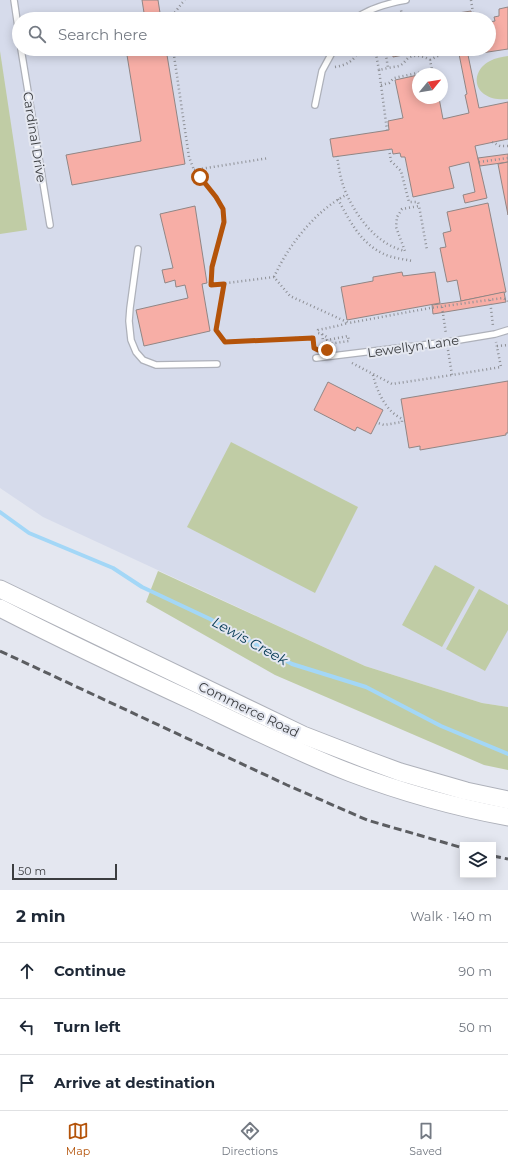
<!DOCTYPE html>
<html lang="en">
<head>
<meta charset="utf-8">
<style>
  body { margin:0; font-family:Montserrat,sans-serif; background:#f6f6f7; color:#1f2937 }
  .controls { position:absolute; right:12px; bottom:12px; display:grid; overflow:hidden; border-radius:0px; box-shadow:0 2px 10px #0003 }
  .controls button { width:36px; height:36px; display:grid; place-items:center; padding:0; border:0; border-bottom:1px solid #e0e1e3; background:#fff; color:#1f2937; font:20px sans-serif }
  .compass { position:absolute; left:412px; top:68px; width:36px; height:36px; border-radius:50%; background:#fff; box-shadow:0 2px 10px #0003; rotate:60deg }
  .scale { position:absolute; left:12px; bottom:10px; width:105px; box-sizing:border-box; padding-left:4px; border:2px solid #3b3d40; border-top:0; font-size:11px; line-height:14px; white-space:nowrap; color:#3b3d40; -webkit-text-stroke:3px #e4e7f0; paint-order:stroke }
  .stop { position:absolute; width:12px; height:12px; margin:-9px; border:3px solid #b45309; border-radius:50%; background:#fff }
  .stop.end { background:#b45309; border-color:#fff; box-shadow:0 1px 4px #0008 }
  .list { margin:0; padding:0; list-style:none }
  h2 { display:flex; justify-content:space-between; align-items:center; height:52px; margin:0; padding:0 16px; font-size:17px }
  h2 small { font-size:13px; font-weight:400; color:#747a83 }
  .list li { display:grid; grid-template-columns:26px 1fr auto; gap:12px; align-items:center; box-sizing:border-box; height:56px; padding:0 16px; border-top:1px solid #e0e1e3 }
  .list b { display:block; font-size:15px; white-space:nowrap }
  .list em { font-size:13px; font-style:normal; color:#747a83 }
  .icon { flex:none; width:22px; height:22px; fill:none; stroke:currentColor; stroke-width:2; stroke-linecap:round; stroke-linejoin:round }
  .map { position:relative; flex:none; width:508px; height:890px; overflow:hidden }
  .search { position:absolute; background:#fff; box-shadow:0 2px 10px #0003; left:12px; right:12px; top:12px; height:44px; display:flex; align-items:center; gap:10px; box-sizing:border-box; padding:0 14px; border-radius:22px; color:#747a83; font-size:15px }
  .sheet { height:220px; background:#fff }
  nav { display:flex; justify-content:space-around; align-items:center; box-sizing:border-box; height:56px; border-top:1px solid #e0e1e3; background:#fff; font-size:11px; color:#747a83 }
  nav a { display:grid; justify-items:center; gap:2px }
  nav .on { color:#b45309 }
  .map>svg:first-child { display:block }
  .built { fill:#d6dbeb; fill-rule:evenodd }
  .green { fill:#c0cca5 }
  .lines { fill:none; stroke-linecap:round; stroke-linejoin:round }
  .stream { stroke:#a3d7f7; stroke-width:4 }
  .building { fill:#f7aea6; stroke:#918685 }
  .lane-casing { stroke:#aeb1ba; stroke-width:8 }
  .primary-casing { stroke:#aeb1ba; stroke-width:19 }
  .path { stroke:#8e9096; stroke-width:2.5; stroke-dasharray:1 3; stroke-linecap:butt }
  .lane { stroke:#fff; stroke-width:5.5 }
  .primary { stroke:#fff; stroke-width:17 }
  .rail { stroke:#5b5d61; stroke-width:3; stroke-dasharray:8 4; stroke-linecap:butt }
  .route { stroke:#b45309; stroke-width:5 }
  .labels { text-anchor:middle; stroke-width:4; stroke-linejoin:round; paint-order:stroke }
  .street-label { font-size:13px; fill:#3b3d40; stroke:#e4e7f0 }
  .water-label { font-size:14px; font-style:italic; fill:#003751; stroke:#e4e7f0 }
</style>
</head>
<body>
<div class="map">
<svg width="508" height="890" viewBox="0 0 508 890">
  <rect width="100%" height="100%" fill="#e4e7f0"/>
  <!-- built -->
  <path class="built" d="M0 0H508V707L482 703 365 666 43 517 0 488ZM19 19H489V49H19ZM418 74H442V98H418Z"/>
  <!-- green -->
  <g class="green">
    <polygon points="0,51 27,230 0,234"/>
    <path d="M508 56V99C500 100 491 99 484 94 471 84 477 67 490 61 495 58 502 57 508 56Z"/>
    <polygon points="231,442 358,507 315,593 187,527"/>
    <polygon points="435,565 475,587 442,647 402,625"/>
    <polygon points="158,571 365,666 482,703 508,707 508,770 484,765 275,675 146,602"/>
    <polygon points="479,589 508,605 508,630 485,671 446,649"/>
  </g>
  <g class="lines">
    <!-- stream -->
    <polyline class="stream" points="0,512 29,533 113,568 142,587 210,619 292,664 366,687 441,726 508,754"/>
  </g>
  <!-- building -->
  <g class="building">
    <polygon points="142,0 158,0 161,19 145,19"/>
    <polygon points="508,7 508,49 468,55 479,108 508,102 508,139 475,146 487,198 465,203 463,195 475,192 469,162 449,167 454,188 413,197 405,157 401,157 400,153 393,154 392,149 333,157 330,139 389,130 388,121 403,118 395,80 418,75 418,98 439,98 443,119 469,113 465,95 467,94 458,49 489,49 489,22 495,21 494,17 499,16 499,9"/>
    <polygon points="471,11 472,19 419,19"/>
    <polygon points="126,49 166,49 185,164 72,185 66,155 141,141"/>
    <polygon points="392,49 434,49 393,57"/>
    <polygon points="508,154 508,162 480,166 478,158"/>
    <polygon points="508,162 508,215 498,164"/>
    <polygon points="488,203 506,292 461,301 457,280 447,282 440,248 446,247 443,233 451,231 447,212"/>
    <polygon points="195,206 207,283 202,284 210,331 144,346 136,310 188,298 185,285 176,287 175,280 165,283 162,270 173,268 160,214"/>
    <polygon points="402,272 403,276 435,272 440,303 347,320 341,287 373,281 373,277"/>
    <polygon points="504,292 506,302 433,314 432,305 461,301"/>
    <polygon points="508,381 508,433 506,433 506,435 420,450 420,446 409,448 401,399"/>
    <polygon points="328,382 383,410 371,434 357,427 355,431 314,410"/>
  </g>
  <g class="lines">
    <defs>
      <g id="lane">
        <polyline points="14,0 19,34"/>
        <path d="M355 19C369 8 389 3 406 0"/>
        <polyline points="21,49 50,225"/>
        <polyline points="315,105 322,71 334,49"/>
        <polyline points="138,249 130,308 129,321 131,340 136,352 143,360 156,365 217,364"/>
        <polyline points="316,358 447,342 495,334 508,330"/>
      </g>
      <g id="primary">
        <polyline points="0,589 303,735 365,759 400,772 466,791 508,800"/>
        <path d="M0 608C66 642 132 673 199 704 249 728 299 753 351 773 401 792 455 807 508 817"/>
      </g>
    </defs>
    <!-- lane casing -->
    <use href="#lane" class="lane-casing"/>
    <!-- primary casing -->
    <use href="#primary" class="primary-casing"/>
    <!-- path -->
    <g class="path">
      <polyline points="471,0 474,19"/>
      <polyline points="170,19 182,3 185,0"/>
      <polyline points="382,19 402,15 401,10"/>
      <polyline points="173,49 189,157 194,170 216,197 223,209 224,222 212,267 211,285 274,277 290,296 349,323 430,308 503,298 508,301"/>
      <polyline points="375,49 379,70 388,68 385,49"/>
      <polyline points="430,60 449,50 454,49"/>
      <path d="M335 67C346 65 356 61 358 49"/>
      <polyline points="379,70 387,130"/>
      <path d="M381 85 389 83 394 78 432 70 430 60C424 56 415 54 408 58 406 60 404 63 401 65 397 67 392 67 388 68"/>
      <polyline points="492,142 500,146 508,146"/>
      <polyline points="389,149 391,161 401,171 409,202 418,202 419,205"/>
      <path d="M337 156C339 169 341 183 347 195 358 219 378 245 405 251L396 227 397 217 402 209 419 206 427 250"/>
      <polyline points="479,162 508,158"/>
      <polyline points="194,170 269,158"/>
      <path d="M338 199C349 220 361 244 384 254 392 258 403 259 412 261"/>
      <path d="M274 277C288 246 315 211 346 195"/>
      <polyline points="224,284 216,330 225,342 313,337 314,348 316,349"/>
      <polyline points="490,300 493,326"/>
      <polyline points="442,307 446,334"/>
      <polyline points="322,334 327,337 327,340 348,336 349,341 328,344 324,346"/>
      <polyline points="497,346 508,345"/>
      <polyline points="324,347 322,334 318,333 318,330 337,326 348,323"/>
      <polyline points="448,350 452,375 501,367 496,342"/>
      <polyline points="352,363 392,384 452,375"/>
      <path d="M373 375C376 388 382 402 392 412 395 415 399 417 402 419V422L384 425 378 423"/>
    </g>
    <!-- lane -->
    <use href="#lane" class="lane"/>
    <!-- primary -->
    <use href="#primary" class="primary"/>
    <!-- rail -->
    <g class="rail">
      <polyline points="0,651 287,785 367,820 463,848"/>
      <polyline points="493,856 508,859"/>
    </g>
  </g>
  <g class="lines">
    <!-- route -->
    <polyline class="route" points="200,177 216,197 223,209 224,222 212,267 211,285 224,284 216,330 225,342 313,338 314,348 318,350 327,350"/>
  </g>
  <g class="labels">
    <!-- street labels -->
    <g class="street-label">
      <text transform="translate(35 137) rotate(81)" y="5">Cardinal Drive</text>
      <text transform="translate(413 346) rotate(-8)" y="5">Lewellyn Lane</text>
      <text transform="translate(249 709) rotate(26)" y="5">Commerce Road</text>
    </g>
    <!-- water labels -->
    <g class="water-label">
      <text transform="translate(250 641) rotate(29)" y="5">Lewis Creek</text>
    </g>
  </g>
</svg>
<div class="controls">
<button><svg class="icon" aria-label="layers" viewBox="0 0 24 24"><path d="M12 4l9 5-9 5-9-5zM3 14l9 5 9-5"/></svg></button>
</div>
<svg class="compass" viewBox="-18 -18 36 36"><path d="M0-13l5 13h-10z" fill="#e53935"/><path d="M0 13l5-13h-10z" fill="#747a83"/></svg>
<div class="scale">50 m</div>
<div class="stop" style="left:200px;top:177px"></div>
<div class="stop end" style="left:327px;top:350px"></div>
<div class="search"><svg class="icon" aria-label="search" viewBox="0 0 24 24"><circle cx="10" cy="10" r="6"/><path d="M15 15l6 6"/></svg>Search here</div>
</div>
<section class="sheet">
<h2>2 min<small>Walk · 140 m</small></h2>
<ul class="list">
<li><svg class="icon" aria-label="ahead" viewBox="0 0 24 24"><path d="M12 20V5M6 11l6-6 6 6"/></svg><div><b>Continue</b></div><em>90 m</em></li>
<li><svg class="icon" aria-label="left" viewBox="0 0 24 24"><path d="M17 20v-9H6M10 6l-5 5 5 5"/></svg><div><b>Turn left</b></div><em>50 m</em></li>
<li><svg class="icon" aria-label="arrive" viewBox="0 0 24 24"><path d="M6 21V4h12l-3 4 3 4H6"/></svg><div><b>Arrive at destination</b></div></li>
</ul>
</section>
<nav>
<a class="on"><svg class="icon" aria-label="map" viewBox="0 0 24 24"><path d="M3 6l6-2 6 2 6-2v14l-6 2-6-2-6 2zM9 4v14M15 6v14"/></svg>Map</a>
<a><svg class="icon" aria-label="directions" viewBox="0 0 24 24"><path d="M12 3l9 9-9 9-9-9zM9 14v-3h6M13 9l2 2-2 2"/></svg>Directions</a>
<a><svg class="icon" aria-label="saved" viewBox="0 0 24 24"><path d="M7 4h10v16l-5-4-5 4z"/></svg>Saved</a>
</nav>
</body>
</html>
